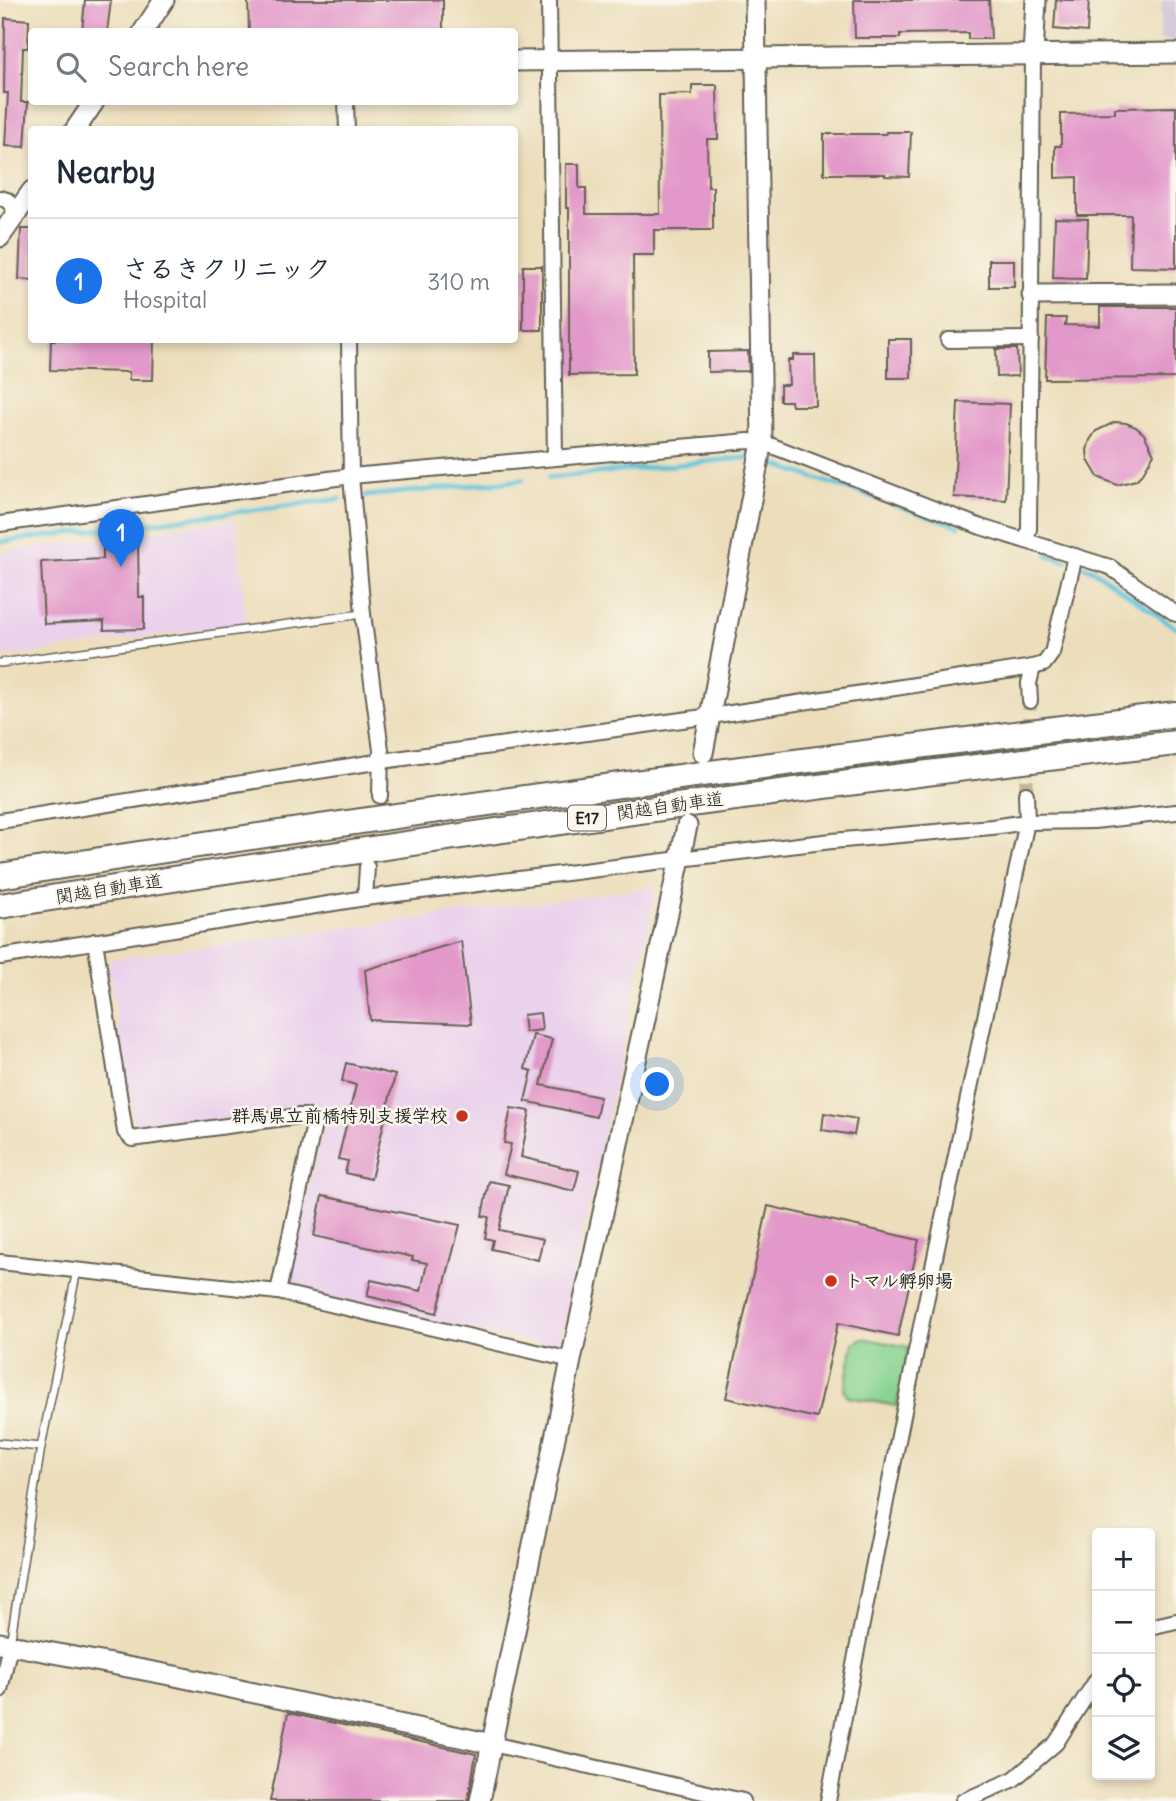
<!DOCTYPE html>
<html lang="en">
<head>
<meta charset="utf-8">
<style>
  body { margin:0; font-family:Delius,"Klee One",sans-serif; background:#f6f6f7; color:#1f2937 }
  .controls { position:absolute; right:21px; bottom:21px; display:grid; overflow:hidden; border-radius:7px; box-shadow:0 4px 10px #0003 }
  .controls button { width:63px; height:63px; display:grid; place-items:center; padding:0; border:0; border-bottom:2px solid #e0e1e3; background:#fff; color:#1f2937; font:35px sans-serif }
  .you { position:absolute; left:658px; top:1085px; width:24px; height:24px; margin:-18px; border:5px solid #fff; border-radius:50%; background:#1a73e8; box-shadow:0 0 0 10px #1a73e833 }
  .badge { display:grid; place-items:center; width:46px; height:46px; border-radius:50%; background:#1a73e8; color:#fff; font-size:23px; font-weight:700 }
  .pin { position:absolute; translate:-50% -58px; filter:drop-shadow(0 2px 4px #0008) }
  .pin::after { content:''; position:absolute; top:37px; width:24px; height:21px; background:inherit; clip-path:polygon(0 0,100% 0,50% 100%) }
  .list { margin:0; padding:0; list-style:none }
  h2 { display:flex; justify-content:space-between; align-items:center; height:91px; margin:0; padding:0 28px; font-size:30px }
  h2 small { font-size:23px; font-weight:400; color:#747a83 }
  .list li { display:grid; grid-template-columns:46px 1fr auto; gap:21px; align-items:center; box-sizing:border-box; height:126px; padding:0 28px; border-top:2px solid #e0e1e3 }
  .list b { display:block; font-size:26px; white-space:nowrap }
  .list p { margin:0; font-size:23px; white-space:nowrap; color:#747a83 }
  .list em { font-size:23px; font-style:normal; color:#747a83 }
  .icon { flex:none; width:38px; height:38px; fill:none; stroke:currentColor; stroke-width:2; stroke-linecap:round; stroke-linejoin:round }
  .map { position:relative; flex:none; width:1176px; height:1801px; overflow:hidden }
  .search { position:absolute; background:#fff; box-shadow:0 4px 10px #0003; left:28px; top:28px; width:490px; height:77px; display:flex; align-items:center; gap:18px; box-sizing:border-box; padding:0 24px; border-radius:7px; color:#747a83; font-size:26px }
  .panel { position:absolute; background:#fff; box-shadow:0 4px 10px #0003; left:28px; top:126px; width:490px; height:217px; border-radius:7px }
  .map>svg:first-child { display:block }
  .built { fill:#ead1ec }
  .industrial { fill:#cabfd6 }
  .green { fill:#87d391; stroke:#527856; stroke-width:2 }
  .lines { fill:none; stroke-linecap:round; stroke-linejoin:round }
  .stream { stroke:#5bc2d9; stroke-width:5 }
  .building { fill:#e298c9 }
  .street-tunnel { stroke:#c2b79b; stroke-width:14; stroke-dasharray:14 7; stroke-linecap:butt }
  .lane-casing { stroke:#656054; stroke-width:10 }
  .street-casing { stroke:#656054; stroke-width:18 }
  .secondary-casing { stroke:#656054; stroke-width:23 }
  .highway-casing { stroke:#656054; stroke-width:28 }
  .lane { stroke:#fff; stroke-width:7 }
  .street { stroke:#fff; stroke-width:14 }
  .secondary { stroke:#fff; stroke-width:19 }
  .highway { stroke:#fff; stroke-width:24 }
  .poi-dot { fill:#c8321e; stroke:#fbf7ec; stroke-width:2.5 }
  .labels { text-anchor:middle; stroke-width:5; stroke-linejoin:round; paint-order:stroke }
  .shield { fill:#fbf7ec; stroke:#5f5e5a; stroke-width:2 }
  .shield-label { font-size:16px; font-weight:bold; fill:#1c1c1c }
  .street-label { font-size:18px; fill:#1c1c1c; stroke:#fbf7ec }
  .poi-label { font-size:18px; font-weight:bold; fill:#1c1c1c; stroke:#fbf7ec; text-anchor:end }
</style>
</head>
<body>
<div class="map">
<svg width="1176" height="1801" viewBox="0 0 1176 1801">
  <rect width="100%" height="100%" fill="#fbf7ec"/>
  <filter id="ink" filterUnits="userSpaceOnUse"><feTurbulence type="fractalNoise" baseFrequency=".0143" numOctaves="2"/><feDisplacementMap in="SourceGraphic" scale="14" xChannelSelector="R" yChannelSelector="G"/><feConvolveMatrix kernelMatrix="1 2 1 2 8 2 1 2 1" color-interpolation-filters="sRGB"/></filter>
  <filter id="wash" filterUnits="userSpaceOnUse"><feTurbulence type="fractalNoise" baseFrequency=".00686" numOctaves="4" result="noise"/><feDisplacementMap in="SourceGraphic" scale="28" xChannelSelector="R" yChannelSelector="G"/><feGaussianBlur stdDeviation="1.57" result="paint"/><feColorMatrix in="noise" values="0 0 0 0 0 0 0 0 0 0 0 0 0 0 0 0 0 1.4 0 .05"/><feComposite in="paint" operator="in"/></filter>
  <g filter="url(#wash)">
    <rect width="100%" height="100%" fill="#ecdebb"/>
    <!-- built -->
    <g class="built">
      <polygon points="236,520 246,623 0,657 0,552"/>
      <polygon points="654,887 656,890 559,1345 555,1347 291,1290 286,1283 324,1125 310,1108 141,1131 135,1128 108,963 111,959"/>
    </g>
    <!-- industrial -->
    <polygon class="industrial" points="1162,0 1176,0 1176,40 1159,40"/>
    <!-- green -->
    <polygon class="green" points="862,1338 909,1347 897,1406 848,1397 844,1390 853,1343"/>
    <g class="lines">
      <!-- stream -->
      <g class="stream">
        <polyline points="773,464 959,526"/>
        <polyline points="549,478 752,457"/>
        <polyline points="366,496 523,480"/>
        <polyline points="0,542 340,499"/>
        <polyline points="1048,555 1066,561"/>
        <polyline points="1081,565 1093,570 1176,628"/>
      </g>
    </g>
    <g id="blocks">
      <!-- building -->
      <g class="building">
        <polygon points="85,0 111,0 107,32 82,32"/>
        <polygon points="248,0 443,0 443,32 249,32"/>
        <polygon points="854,0 989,0 991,39 968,39 968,33 900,34 900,38 855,38"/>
        <polygon points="1056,0 1089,0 1087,32 1054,29"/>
        <polygon points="5,18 29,20 28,48 23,48 21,102 28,102 25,147 5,146 8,93 4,93"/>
        <polygon points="692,85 717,85 718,139 707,139 708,187 713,187 713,230 654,230 654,255 633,255 634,374 569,375 569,208 566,208 566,164 579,164 579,188 586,188 586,214 660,214 659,95 692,94"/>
        <polygon points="1176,107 1176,268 1130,267 1131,215 1077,215 1077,177 1055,178 1055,146 1061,146 1061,114 1115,113 1115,108"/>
        <polygon points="886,132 911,132 909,177 885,176 885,174 824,174 824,134 886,134"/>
        <polygon points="1055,218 1088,219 1086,279 1053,278"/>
        <polygon points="21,229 32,229 32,280 19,279"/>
        <rect x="989" y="260" width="25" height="27"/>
        <rect x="523" y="266" width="19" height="64"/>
        <polygon points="1100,307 1176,307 1176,378 1045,379 1047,318 1066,318 1065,325 1100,326"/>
        <rect x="888" y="339" width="23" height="39"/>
        <polygon points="51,340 154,340 153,380 129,380 129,372 50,370"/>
        <polygon points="996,349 1017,349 1018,376 997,377"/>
        <polygon points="748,351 749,371 708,372 708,352"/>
        <polygon points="793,355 815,355 816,406 792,406 791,401 780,401 780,385 789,385 788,360 793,360"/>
        <polygon points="958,402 1010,404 1006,500 954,497"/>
        <polygon points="1115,422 1126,423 1136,427 1144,434 1154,454 1143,473 1136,480 1117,485 1098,477 1088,460 1087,450 1090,440 1096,431"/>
        <polygon points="138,542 139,597 144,597 144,629 104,630 104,621 44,624 41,562 103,559 103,543"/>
        <polygon points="461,941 471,1024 370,1020 365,970"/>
        <polygon points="540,1013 542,1030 525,1032 523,1015"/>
        <polygon points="533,1035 552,1039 541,1085 600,1097 596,1117 525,1101 532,1071 525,1069"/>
        <polygon points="346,1063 395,1075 371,1179 345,1173 348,1161 338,1159 356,1085 342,1081"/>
        <polygon points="511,1108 530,1111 521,1157 579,1171 574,1191 504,1174 511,1144 504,1143"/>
        <polygon points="824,1113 857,1119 854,1135 822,1130"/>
        <polygon points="489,1181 509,1185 499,1230 543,1239 538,1260 491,1249 493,1240 485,1238 489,1217 482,1216"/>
        <polygon points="322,1196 460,1225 437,1313 367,1296 371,1280 421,1291 427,1263 412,1260 413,1257 314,1236"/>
        <polygon points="768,1206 919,1240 898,1336 838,1323 817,1418 726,1398"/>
        <polygon points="288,1713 476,1754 468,1801 270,1801"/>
      </g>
    </g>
  </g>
  <g filter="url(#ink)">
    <use href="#blocks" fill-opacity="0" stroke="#656054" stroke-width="2"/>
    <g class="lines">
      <!-- street-tunnel -->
      <polyline class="street-tunnel" points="1026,794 1030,701"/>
      <defs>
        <g id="lane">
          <polyline points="0,663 362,614"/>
          <polyline points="0,1443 41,1447"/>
          <polyline points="10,1644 41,1447 77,1270"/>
        </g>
        <g id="street">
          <polyline points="549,0 555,457"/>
          <polyline points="346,102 347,130"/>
          <polyline points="0,198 7,200 17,212"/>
          <polyline points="349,340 351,476 363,614 381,750 380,796"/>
          <polyline points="948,340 1031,339"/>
          <polyline points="0,524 351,476 748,441 762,442 981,527 1110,567 1176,614"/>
          <polyline points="1026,541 1029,529 1033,55"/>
          <polyline points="1030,701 1029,683 1033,667"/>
          <polyline points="0,821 382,761 711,716 1033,667 1044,664 1052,653 1075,556"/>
          <polyline points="365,898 367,867"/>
          <polyline points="95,941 125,1132 132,1139 299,1116 306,1116 314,1124 278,1292"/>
          <polyline points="0,957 365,898 680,859 832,841 992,827 1027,822 1094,821 1176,812"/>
          <polyline points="0,1262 278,1292 571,1360"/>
          <polyline points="1150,1627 1176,1621"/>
          <polyline points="0,1690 10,1645"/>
          <polyline points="492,1744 743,1801"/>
          <path d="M828 1801C890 1474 956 1147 1027 822L1026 794"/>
          <polyline points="963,1801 1014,1779 1056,1743 1097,1679"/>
        </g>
        <g id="secondary">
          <polyline points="143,32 164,0"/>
          <polyline points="1033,55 1036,0"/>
          <polyline points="514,61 1176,53"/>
          <polyline points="75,130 94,102"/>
          <polyline points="0,237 32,191"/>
          <polyline points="1032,295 1176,294"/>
          <polyline points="703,753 762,442 755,0"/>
          <polyline points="0,1643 175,1676 492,1744"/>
          <polyline points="480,1801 571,1360 687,826"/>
        </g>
        <g id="highway">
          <path d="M0 876C391 813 783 762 1176 714"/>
          <path d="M0 906C391 844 783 788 1176 743"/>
        </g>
      </defs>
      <!-- lane casing -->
      <use href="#lane" class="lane-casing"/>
      <!-- street casing -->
      <use href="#street" class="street-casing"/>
      <!-- secondary casing -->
      <use href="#secondary" class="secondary-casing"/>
      <!-- highway casing -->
      <use href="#highway" class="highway-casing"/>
      <!-- lane -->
      <use href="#lane" class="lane"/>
      <!-- street -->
      <use href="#street" class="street"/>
      <!-- secondary -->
      <use href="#secondary" class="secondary"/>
      <!-- highway -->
      <use href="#highway" class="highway"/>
    </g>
  </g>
  <!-- markers -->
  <g class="poi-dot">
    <circle cx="462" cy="1116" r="7"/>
    <circle cx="831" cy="1281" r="7"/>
  </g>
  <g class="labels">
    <!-- shield labels -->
    <rect class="shield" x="568" y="805.5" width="38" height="25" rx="5"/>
    <g class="shield-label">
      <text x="587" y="824">E17</text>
    </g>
    <!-- street labels -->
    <g class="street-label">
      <text transform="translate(670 806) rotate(-8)" y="6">関越自動車道</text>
      <text transform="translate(109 889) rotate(-9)" y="6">関越自動車道</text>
    </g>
    <!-- poi labels -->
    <g class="poi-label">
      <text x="448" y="1122">群馬県立前橋特別支援学校</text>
      <text x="845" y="1287" text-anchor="start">トマル孵卵場</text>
    </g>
  </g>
</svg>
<div class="controls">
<button>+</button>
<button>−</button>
<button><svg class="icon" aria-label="locate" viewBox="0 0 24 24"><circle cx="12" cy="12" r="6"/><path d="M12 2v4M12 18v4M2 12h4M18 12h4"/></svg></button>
<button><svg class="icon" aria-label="layers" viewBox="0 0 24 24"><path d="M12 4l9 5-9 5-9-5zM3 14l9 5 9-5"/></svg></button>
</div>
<div class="you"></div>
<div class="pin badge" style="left:121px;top:567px">1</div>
<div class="search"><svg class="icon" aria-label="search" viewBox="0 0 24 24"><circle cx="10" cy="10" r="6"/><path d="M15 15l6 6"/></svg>Search here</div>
<section class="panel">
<h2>Nearby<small></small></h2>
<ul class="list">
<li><span class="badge">1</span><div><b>さるきクリニック</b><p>Hospital</p></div><em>310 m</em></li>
</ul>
</section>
</div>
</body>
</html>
